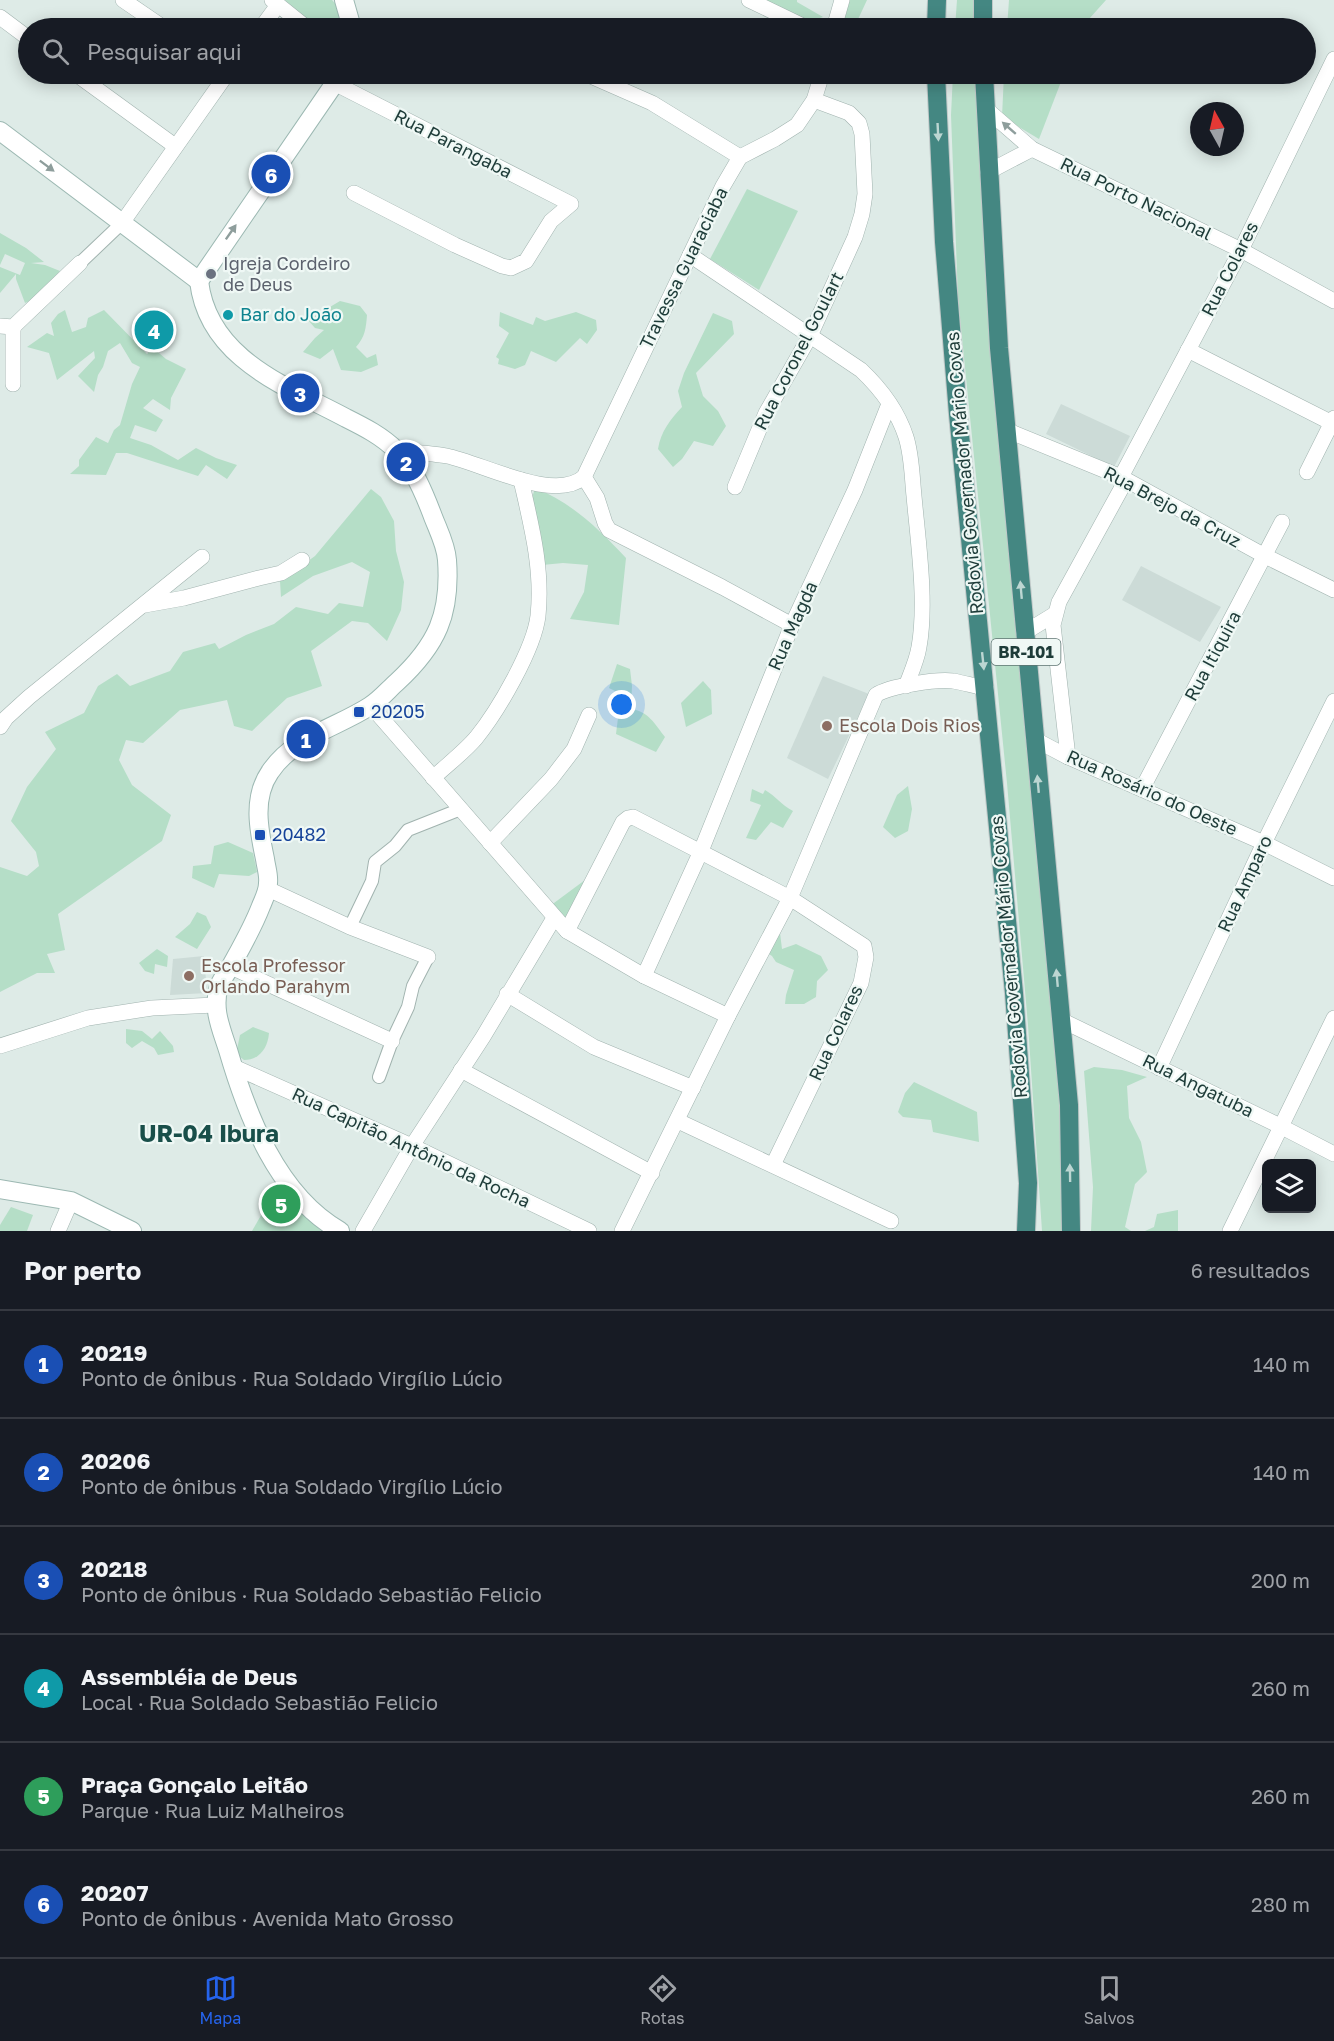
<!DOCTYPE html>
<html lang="pt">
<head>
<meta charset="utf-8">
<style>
  body { margin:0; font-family:"Golos Text",sans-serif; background:#242831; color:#f1f3f6 }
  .controls { position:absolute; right:18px; bottom:18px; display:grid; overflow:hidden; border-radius:9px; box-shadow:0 3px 15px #0003 }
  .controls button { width:54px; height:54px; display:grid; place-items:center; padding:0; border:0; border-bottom:2px solid #363941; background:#171b24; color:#f1f3f6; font:30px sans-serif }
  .compass { position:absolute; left:1190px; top:102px; width:54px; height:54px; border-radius:50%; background:#171b24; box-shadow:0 3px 15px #0003; rotate:352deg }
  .you { position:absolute; left:622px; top:705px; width:21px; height:21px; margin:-15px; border:4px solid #fff; border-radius:50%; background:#1a73e8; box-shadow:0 0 0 9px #1a73e833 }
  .badge { display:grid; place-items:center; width:39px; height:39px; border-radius:50%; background:#2563eb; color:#fff; font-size:20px; font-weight:700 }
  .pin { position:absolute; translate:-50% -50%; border:3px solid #fff; box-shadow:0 2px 6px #0006 }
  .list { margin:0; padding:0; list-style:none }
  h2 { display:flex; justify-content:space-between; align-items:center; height:78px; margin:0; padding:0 24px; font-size:26px }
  h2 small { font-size:20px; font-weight:400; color:#9ea1a6 }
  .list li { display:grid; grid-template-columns:39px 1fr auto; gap:18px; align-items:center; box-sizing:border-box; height:108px; padding:0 24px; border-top:2px solid #363941 }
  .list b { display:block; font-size:22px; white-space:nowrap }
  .list p { margin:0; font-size:20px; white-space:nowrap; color:#9ea1a6 }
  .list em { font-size:20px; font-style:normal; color:#9ea1a6 }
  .icon { flex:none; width:33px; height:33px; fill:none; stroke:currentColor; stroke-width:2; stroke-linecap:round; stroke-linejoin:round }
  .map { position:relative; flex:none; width:1334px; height:1231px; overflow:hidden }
  .search { position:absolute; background:#171b24; box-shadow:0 3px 15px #0003; left:18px; right:18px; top:18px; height:66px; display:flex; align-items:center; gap:15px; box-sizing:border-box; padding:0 21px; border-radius:33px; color:#9ea1a6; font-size:22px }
  .sheet { height:726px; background:#171b24 }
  nav { display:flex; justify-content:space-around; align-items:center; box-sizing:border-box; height:84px; border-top:2px solid #363941; background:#171b24; font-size:16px; color:#9ea1a6 }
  nav a { display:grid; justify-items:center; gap:3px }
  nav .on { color:#2563eb }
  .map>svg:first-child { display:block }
  .built { fill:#ccdbd7 }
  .green { fill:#b5dec7 }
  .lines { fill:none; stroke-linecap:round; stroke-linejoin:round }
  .pedestrian-casing { stroke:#a1b3af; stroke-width:14 }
  .minor-casing { stroke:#a1b3af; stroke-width:16 }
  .secondary-casing { stroke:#9cb8b2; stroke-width:20 }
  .trunk-casing { stroke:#c0c8c8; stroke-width:20 }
  .pedestrian { stroke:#fff; stroke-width:12 }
  .minor { stroke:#fff; stroke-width:15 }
  .secondary { stroke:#fff; stroke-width:18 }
  .trunk { stroke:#448782; stroke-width:18 }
  .oneway { fill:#8e9e9c }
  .oneway2 { fill:#bcd6d2 }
  .worship-dot { fill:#6b7280; stroke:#eff8f5; stroke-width:2 }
  .culture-dot { fill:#0f9aa8; stroke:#eff8f5; stroke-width:2 }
  .transit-dot { fill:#1a4fb4; stroke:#eff8f5; stroke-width:2 }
  .education-dot { fill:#8d6e63; stroke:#eff8f5; stroke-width:2 }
  .labels { text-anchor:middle; stroke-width:4.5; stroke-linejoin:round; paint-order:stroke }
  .shield { fill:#eff8f5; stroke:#5d7471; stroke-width:1.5 }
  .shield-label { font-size:16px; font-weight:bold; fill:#1e3c39 }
  .street-label { font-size:18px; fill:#1e3c39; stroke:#eff8f5 }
  .worship-label { font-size:18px; fill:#5b616d; stroke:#eff8f5; text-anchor:start }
  .culture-label { font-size:18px; fill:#0d838f; stroke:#eff8f5; text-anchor:start }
  .transit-label { font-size:18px; fill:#164399; stroke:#eff8f5; text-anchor:start }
  .education-label { font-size:18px; fill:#785e54; stroke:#eff8f5; text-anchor:start }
  .district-label { font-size:24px; font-weight:bold; fill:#194f4a; stroke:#eff8f5 }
</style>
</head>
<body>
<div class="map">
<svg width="1334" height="1231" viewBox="0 0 1334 1231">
  <rect width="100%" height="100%" fill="#deebe7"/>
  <!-- built -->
  <g class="built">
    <polygon points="1061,404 1130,436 1114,467 1046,434"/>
    <polygon points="1141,566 1221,607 1200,642 1122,600"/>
    <polygon points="823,676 869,694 828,779 787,758"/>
    <polygon points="204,956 207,993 170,995 173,959"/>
  </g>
  <!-- green -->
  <g class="green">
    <polygon points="285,0 332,0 340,9 347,28 315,28 292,9"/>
    <path d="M760 0H797V2L823 17C800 25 780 10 760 0Z"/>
    <polygon points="850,0 867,0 854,28 842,28"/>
    <polygon points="957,0 982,0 979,28 955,28"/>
    <polygon points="1009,0 1106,0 1089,19 1084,28 1007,28"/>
    <polygon points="953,74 979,74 982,212 996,390 1061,1050 1064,1231 1042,1231 1028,1025 1007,783 958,298 951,115"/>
    <polygon points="1004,74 1064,74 1039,139 1002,117"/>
    <polygon points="747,189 798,211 759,290 710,259"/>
    <path d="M0 233 26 248 44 262 31 263 45 265 60 271C49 282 40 298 25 303L16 279V274L0 293V267L20 275 25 263 5 254 0 265Z"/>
    <path d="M340 301 360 306 367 315C366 328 365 337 356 347L367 358 376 354 378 365 361 372 341 370 333 349 320 359 303 352 315 338 324 330 315 328 308 320Z"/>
    <polygon points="65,310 72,332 86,327 88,318 104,310 147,354 153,348 166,359 186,369 171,398 170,410 153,399 143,408 163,420 156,432 135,425 130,438 151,445 178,460 196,448 216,458 237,465 227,479 206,465 198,476 127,453 116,453 106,475 70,474 79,466 79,460 96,437 108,443 114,430 120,425 132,384 140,367 132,363 120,343 108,351 103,367 98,375 94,392 78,376 95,358 94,351 57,380 49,353 27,347 47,333 54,336 51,323 58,314"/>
    <polygon points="500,312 533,325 536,317 545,321 576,312 596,320 597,330 587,344 580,338 556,362 531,351 525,365 515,369 498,364 499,359 496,357 509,333 499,326"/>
    <path d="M713 313 732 321 734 334 696 373 703 396 718 411 726 426 713 446 694 441 682 459 673 467 658 449C661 431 670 420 682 407L678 391 684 373Z"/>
    <path d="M535 488C571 502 600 530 626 558L619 625 570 619 584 592 588 565 563 563 542 565 532 498Z"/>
    <polygon points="371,489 381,497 394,521 396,551 404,582 401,610 387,641 368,623 352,621 311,651 322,686 287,698 252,731 234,726 227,700 180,710 143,743 126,740 119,760 132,785 171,815 162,841 58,914 65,950 47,954 55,973 37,973 0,992 0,867 27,876 39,866 36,852 11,821 27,787 56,749 45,732 84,713 98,686 117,674 130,686 170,671 183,652 215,643 219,649 246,635 274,624 296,607 328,614 339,603 363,607 370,572 352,562 313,576 281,597 280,581 315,556"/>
    <path d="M617 664 630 669 632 686 631 709C648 711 655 724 665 737L656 752 616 734 621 694 609 688Z"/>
    <polygon points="703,681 711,690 712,714 686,727 681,703"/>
    <polygon points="908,786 912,809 908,831 895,838 883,827 897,795"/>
    <path d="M752 789 763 794 765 790C776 796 781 805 793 811L783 828 771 822 756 840 746 838 761 805 750 801Z"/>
    <polygon points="228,842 253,853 257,872 249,876 219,874 214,888 192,878 193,866 211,864 214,846"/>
    <polygon points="585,880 566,920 551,907 554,903"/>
    <polygon points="197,912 206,916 211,927 197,949 175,937 190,924"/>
    <polygon points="780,933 782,949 796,944 821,956 828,970 817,981 816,997 804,1004 785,1004 786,995 794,970 776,962 772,956 766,952 773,939"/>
    <polygon points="157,949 168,956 167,967 155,964 154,974 145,971 139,963"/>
    <path d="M253 1027 269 1033C268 1047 260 1060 244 1060L236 1054 240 1035Z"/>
    <polygon points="126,1029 142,1031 152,1039 160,1031 173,1046 174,1052 158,1055 154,1048 142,1041 132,1048 126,1043"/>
    <polygon points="1094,1067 1122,1070 1147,1077 1127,1086 1129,1118 1141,1142 1147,1172 1135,1184 1125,1227 1131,1231 1091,1231 1093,1187 1084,1071"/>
    <polygon points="914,1082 977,1112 979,1142 933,1132 931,1120 903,1117 898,1112 905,1093"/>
    <polygon points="278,1186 321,1231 252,1231"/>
    <polygon points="11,1207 33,1215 27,1231 0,1231 0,1225"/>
    <polygon points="1178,1210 1178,1231 1145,1231 1154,1227 1157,1214"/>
  </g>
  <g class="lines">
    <defs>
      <g id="pedestrian">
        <polyline points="80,263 122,223"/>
        <polyline points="350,927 372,881 375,862 395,846 408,830 461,809"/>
        <polyline points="379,1077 392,1041 408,1007 413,986 428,957"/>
      </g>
      <g id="minor">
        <polyline points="123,0 164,28"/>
        <polyline points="272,0 307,28"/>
        <polyline points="749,0 807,28"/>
        <polyline points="0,17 28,38"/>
        <polyline points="261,28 278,5"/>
        <polyline points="834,28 842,0"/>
        <polyline points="76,74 175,146"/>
        <polyline points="586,74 652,103 740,157"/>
        <polyline points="336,84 571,204 551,221 526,261 511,268 502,266 455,245 354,193"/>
        <polyline points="985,108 1032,149 1241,250 1334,301"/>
        <polyline points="988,172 1032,149"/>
        <polyline points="122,223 227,74"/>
        <path d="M690 255 861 370C880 388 898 412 906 437 912 456 912 477 914 496 918 541 927 603 919 647 917 660 911 673 906 686"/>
        <polyline points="0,326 13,327 80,263"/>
        <polyline points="13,327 13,384"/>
        <polyline points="1188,350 1332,423"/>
        <polyline points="1006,430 1121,477 1265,556 1334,590"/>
        <path d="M397 451C413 452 431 453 447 456 482 463 554 503 584 477L723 186 740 157 775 139 797 125 814 100 822 74"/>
        <polyline points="1307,472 1334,418"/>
        <polyline points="584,477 597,498 605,523 609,530 722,587 792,625"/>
        <polyline points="1121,477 1241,250 1334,59"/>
        <polyline points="735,487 766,413 810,336 855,237 862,214 865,194 862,134 859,123 849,113 814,100"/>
        <polyline points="145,605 184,598 259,578 281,573 302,560"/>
        <polyline points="1024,633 1055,614"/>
        <polyline points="371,706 567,931 644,976 728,1016"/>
        <polyline points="0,727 6,718 29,697 202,557"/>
        <polyline points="1034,739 1068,757 1264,843 1334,878"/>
        <polyline points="1068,757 1053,625 1059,602 1126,480"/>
        <path d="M433 778C447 765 464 752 476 738 498 711 534 649 538 616 543 569 531 524 521 480"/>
        <polyline points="1142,789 1282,522"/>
        <polyline points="490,843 551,779 574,749 589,715"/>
        <polyline points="268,889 350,927 428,957"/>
        <polyline points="567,931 623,822 628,818 633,817 790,898 864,946 866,957 861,983 773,1165"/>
        <polyline points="231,967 392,1041"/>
        <polyline points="644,976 701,851 792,625 855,490 889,404"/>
        <polyline points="507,994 594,1047 693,1088"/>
        <polyline points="1061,1020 1280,1126 1334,1154"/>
        <polyline points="0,1046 88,1018 152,1008 215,1005"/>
        <polyline points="232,1066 412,1146 589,1231"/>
        <polyline points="1159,1068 1264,843 1334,701"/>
        <polyline points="461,1070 652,1173"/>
        <polyline points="678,1121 891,1221"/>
        <polyline points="58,1231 71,1201"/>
        <polyline points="363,1231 412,1146 483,1037 554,918"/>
        <path d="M622 1231 728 1016 790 898 876 695C889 686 937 679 953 681 964 683 975 686 986 688"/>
        <polyline points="1230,1231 1334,1018"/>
      </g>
      <g id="secondary">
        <polyline points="344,0 352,28"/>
        <polyline points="0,131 199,281"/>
        <path d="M199 281C208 359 286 386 346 418 364 427 382 436 397 451 413 466 424 493 432 514 437 528 446 544 447 560 451 614 437 645 397 682 388 690 380 700 370 706 338 727 293 737 270 772 252 798 259 831 265 859 266 867 269 875 268 883 268 891 264 899 261 906 253 927 242 946 231 966 227 972 222 979 219 986 212 1009 221 1028 228 1050 247 1115 277 1195 340 1231"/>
        <polyline points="199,281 341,74"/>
        <polyline points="0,1189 71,1201 132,1231"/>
      </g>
      <g id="trunk">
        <polyline points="936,28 937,0"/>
        <polyline points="983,28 983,0"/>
        <polyline points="936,74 944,242 958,414 1014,993 1028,1183 1026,1231"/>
        <polyline points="984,74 999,348 1069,1105 1071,1231"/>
      </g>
    </defs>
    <!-- pedestrian casing -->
    <use href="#pedestrian" class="pedestrian-casing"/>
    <!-- minor casing -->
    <use href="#minor" class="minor-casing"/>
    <!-- secondary casing -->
    <use href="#secondary" class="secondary-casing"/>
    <!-- trunk casing -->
    <use href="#trunk" class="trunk-casing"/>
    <!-- pedestrian -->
    <use href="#pedestrian" class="pedestrian"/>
    <!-- minor -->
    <use href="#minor" class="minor"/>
    <!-- secondary -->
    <use href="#secondary" class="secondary"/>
    <!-- trunk -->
    <use href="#trunk" class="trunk"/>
  </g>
  <!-- one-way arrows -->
  <defs><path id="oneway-solid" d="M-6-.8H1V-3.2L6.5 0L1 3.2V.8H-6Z" transform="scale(1.5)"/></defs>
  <g class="oneway">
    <use href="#oneway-solid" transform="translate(1009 128) rotate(-139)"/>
    <use href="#oneway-solid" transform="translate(47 166) rotate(37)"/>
    <use href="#oneway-solid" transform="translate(231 232) rotate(-55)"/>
  </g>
  <g class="oneway2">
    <use href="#oneway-solid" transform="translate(938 132) rotate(87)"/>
    <use href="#oneway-solid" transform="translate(1021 590) rotate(-95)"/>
    <use href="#oneway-solid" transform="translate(983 661) rotate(84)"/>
    <use href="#oneway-solid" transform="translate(1038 784) rotate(-95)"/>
    <use href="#oneway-solid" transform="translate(1057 978) rotate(-95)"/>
    <use href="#oneway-solid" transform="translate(1070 1173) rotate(-91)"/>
  </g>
  <!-- markers -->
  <circle class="worship-dot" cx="211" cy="274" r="6"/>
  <circle class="culture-dot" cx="228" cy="315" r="6"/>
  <g class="transit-dot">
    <rect x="353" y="706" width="12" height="12" rx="3"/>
    <rect x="254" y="829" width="12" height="12" rx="3"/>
  </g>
  <g class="education-dot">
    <circle cx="827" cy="726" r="6"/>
    <circle cx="189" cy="976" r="6"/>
  </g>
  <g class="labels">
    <!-- shield labels -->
    <rect class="shield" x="991.5" y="639" width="69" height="26" rx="4.5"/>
    <g class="shield-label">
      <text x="1026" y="658">BR-101</text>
    </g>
    <!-- street labels -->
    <g class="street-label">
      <text transform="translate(453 144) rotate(27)" y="6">Rua Parangaba</text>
      <text transform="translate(1136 199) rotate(26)" y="6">Rua Porto Nacional</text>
      <text transform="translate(684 268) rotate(-64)" y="6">Travessa Guaraciaba</text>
      <text transform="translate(1230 269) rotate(-63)" y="6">Rua Colares</text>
      <text transform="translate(799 351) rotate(-63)" y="6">Rua Coronel Goulart</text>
      <text transform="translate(965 473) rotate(-95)" y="6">Rodovia Governador Mário Covas</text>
      <text transform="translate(1172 507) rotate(28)" y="6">Rua Brejo da Cruz</text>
      <text transform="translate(793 626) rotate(-66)" y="6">Rua Magda</text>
      <text transform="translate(1213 656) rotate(-62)" y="6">Rua Itiquira</text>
      <text transform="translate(1152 793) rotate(24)" y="6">Rua Rosário do Oeste</text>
      <text transform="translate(1245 884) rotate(-65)" y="6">Rua Amparo</text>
      <text transform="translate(1009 957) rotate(-95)" y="6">Rodovia Governador Mário Covas</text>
      <text transform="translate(836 1033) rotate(-65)" y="6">Rua Colares</text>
      <text transform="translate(1198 1086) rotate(26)" y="6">Rua Angatuba</text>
      <text transform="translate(411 1148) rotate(25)" y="6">Rua Capitão Antônio da Rocha</text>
    </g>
    <!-- worship labels -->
    <g class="worship-label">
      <text x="223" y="270">Igreja Cordeiro<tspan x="223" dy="21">de Deus</tspan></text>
    </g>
    <!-- culture labels -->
    <g class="culture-label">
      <text x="240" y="321">Bar do João</text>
    </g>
    <!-- transit labels -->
    <g class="transit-label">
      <text x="371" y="718">20205</text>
      <text x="272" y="841">20482</text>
    </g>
    <!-- education labels -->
    <g class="education-label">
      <text x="839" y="732">Escola Dois Rios</text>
      <text x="201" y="972">Escola Professor<tspan x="201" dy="21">Orlando Parahym</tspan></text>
    </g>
    <!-- district labels -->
    <g class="district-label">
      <text x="209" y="1142">UR-04 Ibura</text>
    </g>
  </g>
</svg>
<div class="controls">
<button><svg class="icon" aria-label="layers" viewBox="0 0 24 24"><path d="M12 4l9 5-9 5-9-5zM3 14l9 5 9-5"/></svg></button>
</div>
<svg class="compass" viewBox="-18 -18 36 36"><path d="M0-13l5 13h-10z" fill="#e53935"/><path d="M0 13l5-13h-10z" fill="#9ea1a6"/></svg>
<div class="you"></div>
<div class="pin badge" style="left:306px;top:739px;background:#1a4fb4">1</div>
<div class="pin badge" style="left:406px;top:462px;background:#1a4fb4">2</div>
<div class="pin badge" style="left:300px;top:393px;background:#1a4fb4">3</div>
<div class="pin badge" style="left:154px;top:330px;background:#0f9aa8">4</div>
<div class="pin badge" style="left:281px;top:1204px;background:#2e9e5b">5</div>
<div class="pin badge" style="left:271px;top:174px;background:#1a4fb4">6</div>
<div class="search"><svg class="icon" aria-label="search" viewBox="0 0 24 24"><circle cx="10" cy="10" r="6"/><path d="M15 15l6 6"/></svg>Pesquisar aqui</div>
</div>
<section class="sheet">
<h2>Por perto<small>6 resultados</small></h2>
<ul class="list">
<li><span class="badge" style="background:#1a4fb4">1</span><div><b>20219</b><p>Ponto de ônibus · Rua Soldado Virgílio Lúcio</p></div><em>140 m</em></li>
<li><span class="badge" style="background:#1a4fb4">2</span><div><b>20206</b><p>Ponto de ônibus · Rua Soldado Virgílio Lúcio</p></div><em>140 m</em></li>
<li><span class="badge" style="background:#1a4fb4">3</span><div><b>20218</b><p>Ponto de ônibus · Rua Soldado Sebastião Felicio</p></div><em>200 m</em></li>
<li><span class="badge" style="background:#0f9aa8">4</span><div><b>Assembléia de Deus</b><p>Local · Rua Soldado Sebastião Felicio</p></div><em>260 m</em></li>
<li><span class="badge" style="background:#2e9e5b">5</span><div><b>Praça Gonçalo Leitão</b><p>Parque · Rua Luiz Malheiros</p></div><em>260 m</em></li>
<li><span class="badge" style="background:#1a4fb4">6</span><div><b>20207</b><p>Ponto de ônibus · Avenida Mato Grosso</p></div><em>280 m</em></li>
</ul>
</section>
<nav>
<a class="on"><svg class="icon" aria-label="map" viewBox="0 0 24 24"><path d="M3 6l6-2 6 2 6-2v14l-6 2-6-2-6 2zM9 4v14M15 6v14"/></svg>Mapa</a>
<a><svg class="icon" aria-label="directions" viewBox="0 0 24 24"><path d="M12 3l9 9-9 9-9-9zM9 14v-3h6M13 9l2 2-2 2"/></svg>Rotas</a>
<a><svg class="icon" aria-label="saved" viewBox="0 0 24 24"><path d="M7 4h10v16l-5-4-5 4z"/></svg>Salvos</a>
</nav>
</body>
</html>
